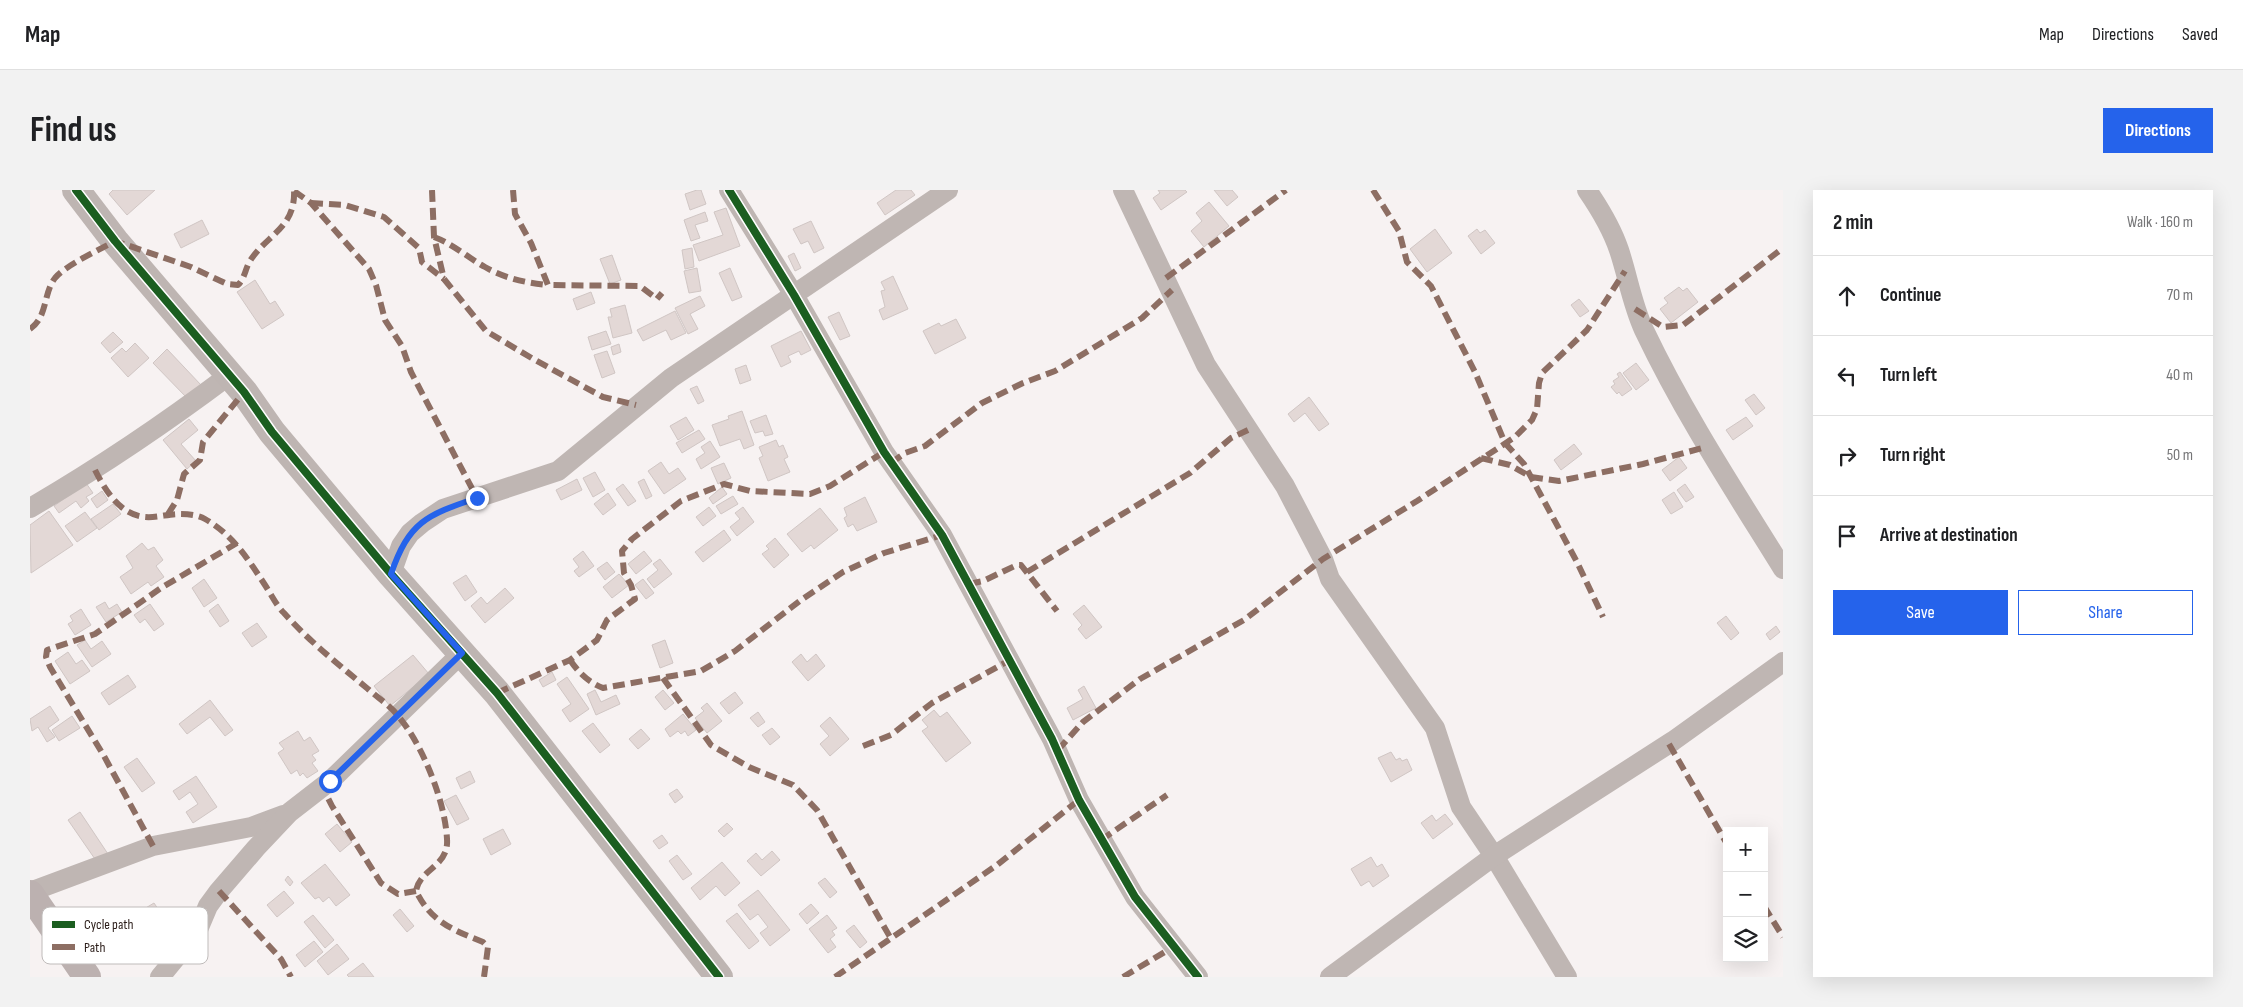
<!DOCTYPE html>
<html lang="en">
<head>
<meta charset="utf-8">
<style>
  body { margin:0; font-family:"Sofia Sans Condensed",sans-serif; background:#f2f2f2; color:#202124 }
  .controls { position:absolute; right:15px; bottom:15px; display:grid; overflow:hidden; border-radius:0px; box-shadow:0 5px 20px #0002 }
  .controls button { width:45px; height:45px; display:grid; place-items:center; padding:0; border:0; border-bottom:1px solid #e0e0e0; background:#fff; color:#202124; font:25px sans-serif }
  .stop { position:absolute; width:15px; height:15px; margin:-11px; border:4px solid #2563eb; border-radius:50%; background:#fff }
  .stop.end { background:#2563eb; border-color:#fff; box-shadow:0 1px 5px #0008 }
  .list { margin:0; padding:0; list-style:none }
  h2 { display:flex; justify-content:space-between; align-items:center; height:65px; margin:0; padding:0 20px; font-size:21px }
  h2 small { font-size:16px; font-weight:400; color:#757577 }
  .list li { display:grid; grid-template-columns:32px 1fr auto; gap:15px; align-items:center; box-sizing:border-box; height:80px; padding:0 20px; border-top:1px solid #e0e0e0 }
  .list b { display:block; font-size:19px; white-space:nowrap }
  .list em { font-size:16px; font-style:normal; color:#757577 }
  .actions { display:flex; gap:10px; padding:15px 20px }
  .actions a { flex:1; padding:11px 0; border:1px solid #2563eb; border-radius:0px; text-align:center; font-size:18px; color:#2563eb }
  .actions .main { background:#2563eb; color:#fff }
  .icon { flex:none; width:28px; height:28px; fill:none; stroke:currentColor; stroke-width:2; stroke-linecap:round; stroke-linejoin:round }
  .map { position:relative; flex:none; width:1753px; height:787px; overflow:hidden; border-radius:0px }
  header { display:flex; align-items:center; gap:30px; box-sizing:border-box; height:70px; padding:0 25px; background:#fff; border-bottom:1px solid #e0e0e0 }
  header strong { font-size:24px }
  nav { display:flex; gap:28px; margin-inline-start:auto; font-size:18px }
  .intro { display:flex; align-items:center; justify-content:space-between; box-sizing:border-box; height:120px; padding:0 30px }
  h1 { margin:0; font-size:35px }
  .button { padding:12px 22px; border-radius:0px; background:#2563eb; color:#fff; font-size:18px; font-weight:700 }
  main { display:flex; gap:30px; padding:0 30px }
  aside { flex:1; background:#fff; border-radius:0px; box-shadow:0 5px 20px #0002 }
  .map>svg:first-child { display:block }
  .building { fill:#e3d8d6; stroke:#d0c6c4 }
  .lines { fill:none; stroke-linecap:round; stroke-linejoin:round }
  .street { stroke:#bfb6b3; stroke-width:20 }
  .secondary { stroke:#beb5b2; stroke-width:28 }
  .highway { stroke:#bcb1b0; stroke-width:28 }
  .quiet { stroke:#8d6e63; stroke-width:6; stroke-dasharray:12 6; stroke-linecap:butt }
  .cycleway-casing { stroke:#fff; stroke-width:11 }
  .cycleway { stroke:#1b5e20; stroke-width:8 }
  .route { stroke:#2563eb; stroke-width:6 }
  .key { fill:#fff; stroke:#bfbbba; stroke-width:1 }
  .key-label { font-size:14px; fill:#2a1c18 }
</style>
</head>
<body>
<header>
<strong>Map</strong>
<nav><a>Map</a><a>Directions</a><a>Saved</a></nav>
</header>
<div class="intro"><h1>Find us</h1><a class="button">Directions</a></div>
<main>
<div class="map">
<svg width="1753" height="787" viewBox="0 0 1753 787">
  <rect width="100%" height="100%" fill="#f7f2f2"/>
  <!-- building -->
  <g class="building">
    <polygon points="83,0 125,0 97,25 79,4"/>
    <polygon points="667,0 671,0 676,14 660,20 655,4"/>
    <polygon points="866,0 881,0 885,5 855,25 847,13"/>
    <polygon points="1128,0 1155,0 1157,2 1131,20 1123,8 1130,3"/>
    <polygon points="1184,0 1202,0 1208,7 1197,16"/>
    <polygon points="1179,12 1199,36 1174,57 1161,41 1172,31 1166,23"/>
    <polygon points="696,18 710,56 669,71 663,55 693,45 684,22"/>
    <polygon points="675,22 678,31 665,35 670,48 661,51 654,30"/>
    <polygon points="172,30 179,44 151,58 144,44"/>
    <polygon points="781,31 794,58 784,63 778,51 771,54 763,39"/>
    <polygon points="1405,39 1422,63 1397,82 1380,59"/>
    <polygon points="1447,39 1450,43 1455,40 1465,53 1451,64 1438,46"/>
    <polygon points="662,58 664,77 655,79 652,60"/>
    <polygon points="764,63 771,78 765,81 758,66"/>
    <polygon points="582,65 591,90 580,94 570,69"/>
    <polygon points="667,78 671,101 659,103 654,81"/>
    <polygon points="700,78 712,107 702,111 689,83"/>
    <polygon points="863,86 878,119 853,130 849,120 855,117 851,101 855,100 851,92"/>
    <polygon points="225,90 240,114 245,111 254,125 232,139 207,102"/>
    <polygon points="1649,97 1653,101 1657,98 1668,112 1641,133 1630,119 1638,113 1634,108"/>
    <polygon points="561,102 565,113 547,120 543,109"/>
    <polygon points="670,106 675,116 660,124 668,139 658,144 645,118"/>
    <polygon points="1549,109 1559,121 1550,127 1541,115"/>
    <polygon points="595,115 602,143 583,148 578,127 582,127 580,119"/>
    <polygon points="645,121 656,143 641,150 636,140 613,151 607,140"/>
    <polygon points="809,122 820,146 810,150 798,127"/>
    <polygon points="926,129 936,148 905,164 893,141 909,133 911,136"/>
    <polygon points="576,141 581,154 562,160 558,147"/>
    <polygon points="771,141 781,160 771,165 769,161 758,166 761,172 751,177 741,156"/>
    <polygon points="83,142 93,152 80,163 71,153"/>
    <polygon points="105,153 119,168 98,187 81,168 92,158 96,162"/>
    <polygon points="589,154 591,162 583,165 581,157"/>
    <polygon points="137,159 171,195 157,208 123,173"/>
    <polygon points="577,161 585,183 572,188 564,165"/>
    <polygon points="1606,173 1619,190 1606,200 1593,183"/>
    <polygon points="716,175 721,190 710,194 705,179"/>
    <polygon points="1590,182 1602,199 1592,206 1589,202 1587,204 1581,197 1585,194 1583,191 1589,187 1587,184"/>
    <polygon points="667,196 674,211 668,214 660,199"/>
    <polygon points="1724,204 1735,218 1726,225 1715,210"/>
    <polygon points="1279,207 1299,234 1289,241 1275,223 1264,232 1258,224"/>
    <polygon points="712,221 724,255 714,259 710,249 690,256 682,235 699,229 698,226"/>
    <polygon points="736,225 743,244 735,246 733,241 725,243 720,231"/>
    <polygon points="656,227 664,240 648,250 640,236"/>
    <polygon points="1716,227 1723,236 1703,250 1696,240"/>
    <polygon points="159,229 168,240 151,254 166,271 157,279 133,250"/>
    <polygon points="669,240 675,249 652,263 646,253"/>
    <polygon points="746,250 749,257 753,255 758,267 754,269 760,282 738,291 729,268 733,266 729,257"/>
    <polygon points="680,251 690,267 671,279 666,269 675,263 671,257"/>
    <polygon points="1544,254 1552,264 1531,280 1524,270"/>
    <polygon points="1649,267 1657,278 1640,291 1632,280"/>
    <polygon points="631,272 639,284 648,278 656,289 634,304 618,281"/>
    <polygon points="694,273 701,288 688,294 681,278"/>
    <polygon points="565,282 575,300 563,307 553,288"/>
    <polygon points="547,289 552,300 531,310 526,300"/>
    <polygon points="614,289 622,306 616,309 608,292"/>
    <polygon points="56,293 63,303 56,307 59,311 51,318 46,311 29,323 24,316"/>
    <polygon points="593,294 606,311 598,316 586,299"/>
    <polygon points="1655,294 1664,307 1656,312 1647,300"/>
    <polygon points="692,297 697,304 683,314 679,308"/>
    <polygon points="72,301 78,310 67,318 61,309"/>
    <polygon points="1644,302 1653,317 1641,324 1632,310"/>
    <polygon points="578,303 586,315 573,325 564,314"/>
    <polygon points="703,306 708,314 691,324 686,316"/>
    <polygon points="835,307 847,332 827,341 823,334 818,337 814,328 817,326 814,318"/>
    <polygon points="83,314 91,324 69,340 61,329"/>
    <polygon points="679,317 686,326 673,336 666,327"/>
    <polygon points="713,317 724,332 707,346 700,337 710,329 705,323"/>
    <polygon points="790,318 808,340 784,359 781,355 772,362 757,344"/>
    <polygon points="19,321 43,355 1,383 0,335"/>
    <polygon points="55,322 67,338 47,352 35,336"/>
    <polygon points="694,340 701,350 673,372 665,362"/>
    <polygon points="745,348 759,365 744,378 732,364 739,359 736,356"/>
    <polygon points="112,353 118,360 124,357 133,370 126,376 134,387 121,396 118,392 101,404 90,387 103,378 96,366"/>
    <polygon points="553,361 564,376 549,387 544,381 549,377 543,369"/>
    <polygon points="614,361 622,371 606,384 598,374"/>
    <polygon points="630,369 642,384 624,398 617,389 628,380 623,374"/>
    <polygon points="577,372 585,382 575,390 567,379"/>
    <polygon points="589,384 599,395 582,408 573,397"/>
    <polygon points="436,385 447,402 435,411 423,393"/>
    <polygon points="174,389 187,408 174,417 162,398"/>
    <polygon points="613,389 624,403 616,409 605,395"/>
    <polygon points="475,398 484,408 455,433 441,416 451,407 457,414"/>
    <polygon points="75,412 79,419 87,414 92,422 76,432 66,417"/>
    <polygon points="120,414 134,434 124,441 115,429 110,433 104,425"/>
    <polygon points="188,414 199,431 190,437 179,421"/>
    <polygon points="1054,415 1072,437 1056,449 1048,439 1052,435 1043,424"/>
    <polygon points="51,419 61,435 45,445 38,434 43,431 40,426"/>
    <polygon points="1696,426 1709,443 1701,450 1687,433"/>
    <polygon points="227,433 237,447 222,457 212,443"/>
    <polygon points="1746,436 1750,442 1740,450 1736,444"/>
    <polygon points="55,450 61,459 72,451 81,464 62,477 47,455"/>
    <polygon points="635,450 643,473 630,478 622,455"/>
    <polygon points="38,462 46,474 52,470 60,481 40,494 25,471"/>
    <polygon points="771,464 777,472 786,464 795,476 778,491 762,472"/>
    <polygon points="383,465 399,484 360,516 344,496"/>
    <polygon points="522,482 526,490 513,497 509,490"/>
    <polygon points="98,485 106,497 79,515 71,503"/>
    <polygon points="537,487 559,519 540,532 532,520 541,514 527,494"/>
    <polygon points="1054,496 1066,518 1043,530 1037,518 1053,509 1048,500"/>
    <polygon points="565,500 571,512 586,505 590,514 566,525 557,504"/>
    <polygon points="633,500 644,513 635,520 625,507"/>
    <polygon points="705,502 713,513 699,524 690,513"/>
    <polygon points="180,510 203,540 195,546 180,527 157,544 149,534"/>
    <polygon points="677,513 692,531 677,543 665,528 674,521 671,518"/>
    <polygon points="20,516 29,530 18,538 25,547 17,552 8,537 2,541 0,529"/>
    <polygon points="904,520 910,527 917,522 941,553 916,572 892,541 898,537 892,530"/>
    <polygon points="728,522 735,532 728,537 720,528"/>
    <polygon points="653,524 666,540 658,546 655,541 651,544 648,541 640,547 635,539"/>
    <polygon points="42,526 50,538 29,551 22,540"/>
    <polygon points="800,527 819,549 800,566 790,554 799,546 790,536"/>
    <polygon points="563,533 580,555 570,563 552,541"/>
    <polygon points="742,538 750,547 740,555 732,545"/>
    <polygon points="611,539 620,549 608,559 599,549"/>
    <polygon points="268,541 274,551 280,547 289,561 282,565 286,570 282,573 288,581 277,588 273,583 270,586 267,580 261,584 248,563 254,559 249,553"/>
    <polygon points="1361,562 1366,570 1370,568 1372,571 1377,569 1382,580 1361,592 1348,568"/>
    <polygon points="107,568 125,593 112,602 94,577"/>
    <polygon points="440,581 445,592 431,599 426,588"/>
    <polygon points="166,586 187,617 163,633 156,622 168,614 160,602 149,610 143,601"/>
    <polygon points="647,599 653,607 645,613 639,604"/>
    <polygon points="426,605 439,629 427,635 414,611"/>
    <polygon points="50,622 78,664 67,672 38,630"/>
    <polygon points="1415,624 1423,634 1403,649 1391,633 1402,625 1406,631"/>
    <polygon points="697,633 703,639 694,647 688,641"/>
    <polygon points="307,634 322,652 310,662 295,644"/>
    <polygon points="473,639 481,654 461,665 453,649"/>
    <polygon points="632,645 638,653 629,659 623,651"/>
    <polygon points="742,661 750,670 731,686 717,671 726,663 732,670"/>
    <polygon points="647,665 662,684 653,690 639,671"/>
    <polygon points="1341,667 1347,677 1352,674 1359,686 1343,697 1339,691 1331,696 1321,679"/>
    <polygon points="692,672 710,693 695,706 686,696 670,710 661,698"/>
    <polygon points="295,674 320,705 306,716 299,707 293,712 289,707 285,709 271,693"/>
    <polygon points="258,686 263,692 260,696 255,690"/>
    <polygon points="795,688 807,702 800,708 788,693"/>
    <polygon points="728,700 760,740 740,756 730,743 738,737 728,724 720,730 708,715"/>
    <polygon points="254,701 264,713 247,727 237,715"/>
    <polygon points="124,713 139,735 125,745 109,722"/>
    <polygon points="781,714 789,723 777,734 769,724"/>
    <polygon points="370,719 384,736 377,742 363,725"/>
    <polygon points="707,723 729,751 719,759 696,731"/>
    <polygon points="283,725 304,750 295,758 274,732"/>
    <polygon points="797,725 807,738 802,741 805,745 800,749 806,757 798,763 779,739"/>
    <polygon points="824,735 837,752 830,758 816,741"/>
    <polygon points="284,751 293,762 275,777 266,765"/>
    <polygon points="307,754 319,769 298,785 287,771"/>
    <polygon points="333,773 344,787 319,787 317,785"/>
  </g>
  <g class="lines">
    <!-- street -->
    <g class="street">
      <polyline points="699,0 764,105 854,262 912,345 1022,549 1049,610 1105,707 1168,787"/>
      <polyline points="1093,0 1176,175 1255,296 1293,369 1300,389 1405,538 1431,617 1464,666 1537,787"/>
      <path d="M1557 0C1570 19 1582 39 1589 60 1598 87 1602 114 1614 140 1654 224 1704 300 1753 379"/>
      <path d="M0 318C69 278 134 234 198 186"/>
      <polyline points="361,384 371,356 380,343 392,333 413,319 528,281 641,188 918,0"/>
      <polyline points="0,702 123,656 221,637 253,625"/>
      <polyline points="130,787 167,742 178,716 189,701 226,658 260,622 300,591 432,463"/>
      <polyline points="1300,787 1464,666 1643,551 1753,472"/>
    </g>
    <!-- secondary -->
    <polyline class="secondary" points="46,0 85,51 214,202 242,242 361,384 467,503 689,787"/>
    <!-- highway -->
    <polyline class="highway" points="0,704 57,787"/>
    <!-- quiet -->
    <g class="quiet">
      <polyline points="402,0 404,47 414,89 456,141 505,170 573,207 606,215"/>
      <polyline points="483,0 485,24 501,53 518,95 610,96 627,109 632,103"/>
      <polyline points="1343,0 1369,41 1377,72 1401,96 1445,182 1475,253 1494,274 1547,372 1573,427"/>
      <polyline points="264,1 281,13 339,79 346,95 355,130 372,156 381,182 447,308"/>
      <polyline points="281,13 315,15 354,27 389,58 392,72 414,89"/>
      <path d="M404 47C423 54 437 67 455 77 474 88 496 93 518 95"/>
      <polyline points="1136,88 1256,0"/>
      <polyline points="1605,119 1633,137 1653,135 1753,58"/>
      <path d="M0 139C18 127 13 103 25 88 36 75 69 60 85 51L161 77 197 94 208 95C215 88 215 79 220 71 236 45 266 38 264 0"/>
      <polyline points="1451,268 1480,275 1501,287 1529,291 1613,274 1676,257"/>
      <polyline points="861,273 875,263 895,256 952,213 993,193 1025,181 1068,155 1112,128 1142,100"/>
      <path d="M65 280C75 300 90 325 115 327 126 328 138 324 149 324 158 324 168 325 175 329 203 345 218 369 235 395 241 404 246 415 254 423 279 451 309 475 338 499 348 508 361 516 369 527 393 556 415 611 417 649 419 677 390 678 386 701 401 732 423 740 453 752L458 757 454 787"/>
      <polyline points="138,324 147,310 154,284 170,270 173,252 214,202"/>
      <polyline points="997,382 1160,283 1201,248 1218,240"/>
      <polyline points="939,394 953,391 987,375 991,375 1027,421"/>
      <path d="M540 470C549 483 558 492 573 498L671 481 705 461 771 410 813 382 854 363 912 345"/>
      <polyline points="633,488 681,555 719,577 763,595 787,620 860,747"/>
      <polyline points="467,503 540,470 567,450 577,430 605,409 601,395 594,383 592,361 602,349 651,311 694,294 720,301 780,304 800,296 854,262"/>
      <polyline points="1639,554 1697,654"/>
      <polyline points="833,556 861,545 902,513 980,470"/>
      <polyline points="1028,560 1053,532 1110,489 1214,430 1293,369 1387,311 1485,247 1502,230 1507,219 1509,193 1512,183 1557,140 1595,81"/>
      <polyline points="300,591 298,608 302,616 351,693 368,704 386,701"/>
      <polyline points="1071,650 1137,605"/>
      <polyline points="123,656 74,566 20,477 16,467 17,460 65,444 131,398 207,353"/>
      <polyline points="189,701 251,769 261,787"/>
      <polyline points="1734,716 1753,747"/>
      <polyline points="805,787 967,675 1049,610"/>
      <polyline points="1093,787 1143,757"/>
    </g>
    <defs>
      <g id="cycleway">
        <polyline points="46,0 85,51 214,202 242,242 361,384 467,503 689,787"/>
        <polyline points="699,0 764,105 854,262 912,345 1022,549 1049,610 1105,707 1168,787"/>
      </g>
    </defs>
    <!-- cycleway casing -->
    <use href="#cycleway" class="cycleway-casing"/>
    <!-- cycleway -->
    <use href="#cycleway" class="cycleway"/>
  </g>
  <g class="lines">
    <!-- route -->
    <path class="route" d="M300 591 432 463 361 384C379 332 396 325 447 308"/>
  </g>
  <!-- legend -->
  <rect x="12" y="717" width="166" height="57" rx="8" class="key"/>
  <rect x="22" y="731" width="23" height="7" fill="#1b5e20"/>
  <rect x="22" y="754" width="23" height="6" fill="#8d6e63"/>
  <g class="key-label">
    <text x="54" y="739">Cycle path</text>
    <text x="54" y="762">Path</text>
  </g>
</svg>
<div class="controls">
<button>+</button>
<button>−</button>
<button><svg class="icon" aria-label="layers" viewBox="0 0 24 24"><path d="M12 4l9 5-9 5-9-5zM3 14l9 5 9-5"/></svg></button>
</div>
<div class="stop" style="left:300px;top:591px"></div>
<div class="stop end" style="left:447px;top:308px"></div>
</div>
<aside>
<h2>2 min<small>Walk · 160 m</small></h2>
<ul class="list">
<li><svg class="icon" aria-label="ahead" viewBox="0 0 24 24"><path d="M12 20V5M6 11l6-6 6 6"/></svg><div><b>Continue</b></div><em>70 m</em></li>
<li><svg class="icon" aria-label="left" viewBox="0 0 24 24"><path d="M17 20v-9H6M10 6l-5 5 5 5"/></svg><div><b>Turn left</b></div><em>40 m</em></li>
<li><svg class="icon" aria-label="right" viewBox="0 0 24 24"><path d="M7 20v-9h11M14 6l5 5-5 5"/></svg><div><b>Turn right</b></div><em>50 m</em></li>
<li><svg class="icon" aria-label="arrive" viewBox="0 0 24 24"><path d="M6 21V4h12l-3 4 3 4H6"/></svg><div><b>Arrive at destination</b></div></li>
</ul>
<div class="actions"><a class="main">Save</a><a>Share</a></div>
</aside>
</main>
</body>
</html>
